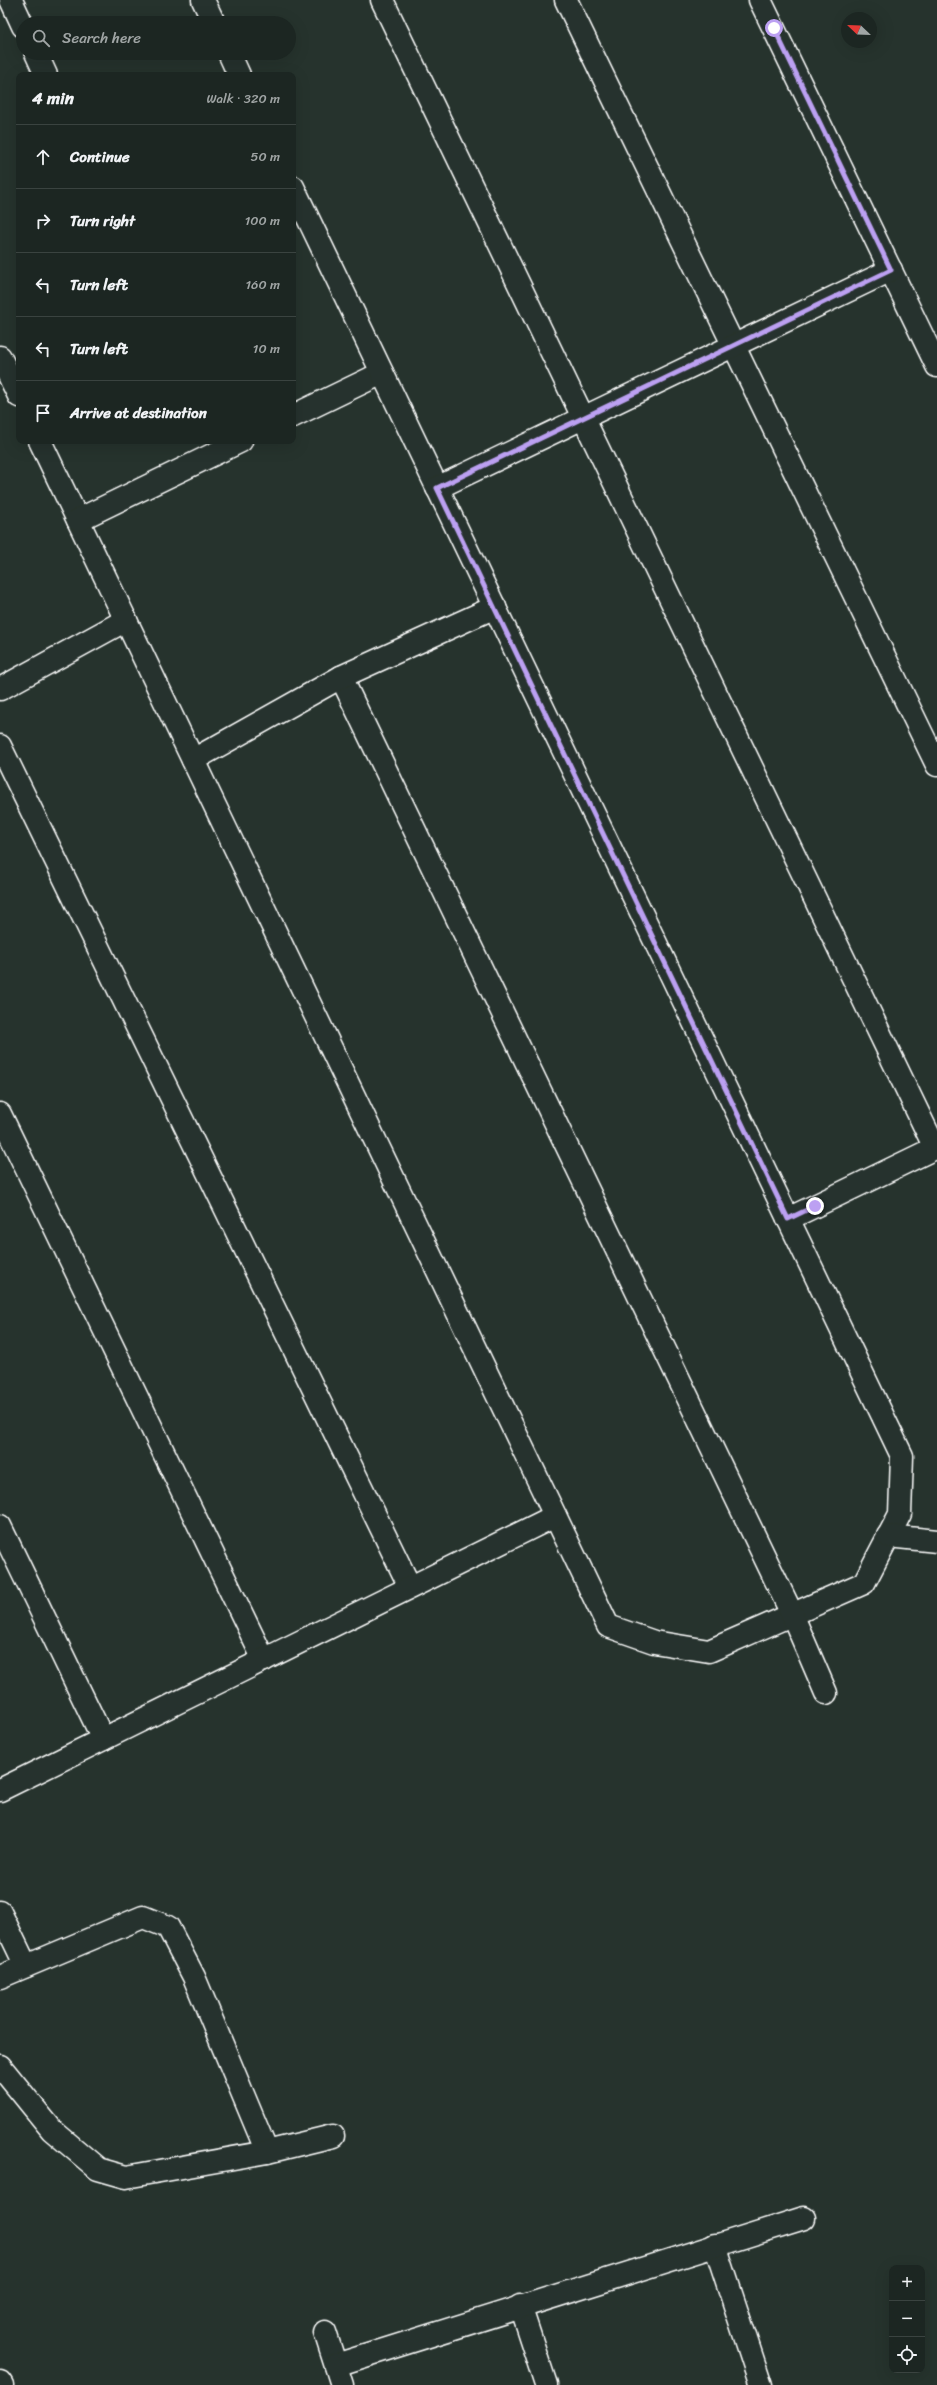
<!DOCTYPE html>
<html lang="en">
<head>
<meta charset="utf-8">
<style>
  body { margin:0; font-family:Sriracha,sans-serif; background:#252e2a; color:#f1f3f6 }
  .controls { position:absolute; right:12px; bottom:12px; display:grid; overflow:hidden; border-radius:8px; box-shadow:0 4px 16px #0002 }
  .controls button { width:36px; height:36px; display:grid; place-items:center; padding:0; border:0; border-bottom:1px solid #3a4340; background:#1c2622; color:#f1f3f6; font:20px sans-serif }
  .compass { position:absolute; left:841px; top:12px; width:36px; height:36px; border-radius:50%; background:#1c2622; box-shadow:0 4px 16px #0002; rotate:293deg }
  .stop { position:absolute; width:12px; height:12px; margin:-9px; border:3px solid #bca0f2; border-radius:50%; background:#fff }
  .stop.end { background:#bca0f2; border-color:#fff; box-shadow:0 1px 4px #0008 }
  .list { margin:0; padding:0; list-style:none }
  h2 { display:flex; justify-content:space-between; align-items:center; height:52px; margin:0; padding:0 16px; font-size:17px }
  h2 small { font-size:13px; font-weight:400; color:#a0a5a5 }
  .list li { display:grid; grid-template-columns:26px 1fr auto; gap:12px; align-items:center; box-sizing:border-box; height:64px; padding:0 16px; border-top:1px solid #3a4340 }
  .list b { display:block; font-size:15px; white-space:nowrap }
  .list em { font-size:13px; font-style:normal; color:#a0a5a5 }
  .icon { flex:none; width:22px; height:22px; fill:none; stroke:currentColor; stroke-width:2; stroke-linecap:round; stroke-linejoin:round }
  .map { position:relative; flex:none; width:937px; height:2385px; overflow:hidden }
  .search { position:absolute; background:#1c2622; box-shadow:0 4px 16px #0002; left:16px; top:16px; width:280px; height:44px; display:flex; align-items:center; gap:10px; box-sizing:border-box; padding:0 14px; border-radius:22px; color:#a0a5a5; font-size:15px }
  .panel { position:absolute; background:#1c2622; box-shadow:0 4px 16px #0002; left:16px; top:72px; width:280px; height:372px; border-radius:8px }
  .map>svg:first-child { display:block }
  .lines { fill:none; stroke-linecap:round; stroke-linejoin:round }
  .street-casing { stroke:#fff; stroke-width:25 }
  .street { stroke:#26332d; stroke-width:22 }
  .route { stroke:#bca0f2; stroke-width:5 }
</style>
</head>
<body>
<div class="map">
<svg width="937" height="2385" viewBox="0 0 937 2385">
  <rect width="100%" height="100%" fill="#26332d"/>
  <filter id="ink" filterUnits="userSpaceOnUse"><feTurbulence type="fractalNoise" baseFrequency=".025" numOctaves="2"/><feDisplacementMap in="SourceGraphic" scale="8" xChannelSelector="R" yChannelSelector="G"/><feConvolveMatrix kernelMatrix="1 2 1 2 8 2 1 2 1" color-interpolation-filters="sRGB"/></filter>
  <g filter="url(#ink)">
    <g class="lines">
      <defs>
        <g id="street">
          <polyline points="11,0 23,26"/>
          <polyline points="203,0 214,23"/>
          <polyline points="382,0 935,1148"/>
          <polyline points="566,0 937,765"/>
          <polyline points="760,0 937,366"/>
          <polyline points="36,53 46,75"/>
          <polyline points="229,53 239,75"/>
          <polyline points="0,357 19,396"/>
          <polyline points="293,416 382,373"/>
          <polyline points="40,441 608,1626 654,1642 709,1651 864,1583 900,1514 902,1456 293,187"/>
          <polyline points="437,488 891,270"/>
          <polyline points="78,520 241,441"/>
          <polyline points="341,677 792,1614 826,1693"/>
          <polyline points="0,689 126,620"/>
          <polyline points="0,746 410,1587"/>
          <polyline points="193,760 341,677 495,607"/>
          <polyline points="0,1114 264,1660"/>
          <polyline points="788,1219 937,1147"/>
          <polyline points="0,1526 103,1739"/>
          <polyline points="888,1536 937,1541"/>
          <polyline points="0,1790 555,1516"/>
          <polyline points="0,1912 26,1966"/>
          <polyline points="0,1977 143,1917 168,1927 194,1977 267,2152"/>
          <polyline points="0,2066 52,2130 98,2169 126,2177 267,2152 333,2136"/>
          <polyline points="715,2245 761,2385"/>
          <polyline points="520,2306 546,2385"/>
          <polyline points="325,2332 342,2385"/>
          <polyline points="336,2365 804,2218"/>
          <polyline points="0,2382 2,2385"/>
        </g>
      </defs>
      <!-- street casing -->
      <use href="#street" class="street-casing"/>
      <!-- street -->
      <use href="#street" class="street"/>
    </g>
  </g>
  <g class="lines" filter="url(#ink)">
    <!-- route -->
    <polyline class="route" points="774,28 891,270 437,488 788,1219 815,1206"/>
  </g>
</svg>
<div class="controls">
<button>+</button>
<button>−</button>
<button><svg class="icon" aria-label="locate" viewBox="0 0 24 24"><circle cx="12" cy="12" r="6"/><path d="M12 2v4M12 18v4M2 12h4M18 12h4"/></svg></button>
</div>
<svg class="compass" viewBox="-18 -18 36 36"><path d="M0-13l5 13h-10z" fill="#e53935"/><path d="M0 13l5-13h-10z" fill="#a0a5a5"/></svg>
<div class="stop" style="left:774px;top:28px"></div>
<div class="stop end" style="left:815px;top:1206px"></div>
<div class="search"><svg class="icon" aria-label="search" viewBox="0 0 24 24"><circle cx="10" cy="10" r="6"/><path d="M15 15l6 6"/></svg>Search here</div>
<section class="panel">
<h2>4 min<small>Walk · 320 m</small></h2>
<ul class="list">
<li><svg class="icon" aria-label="ahead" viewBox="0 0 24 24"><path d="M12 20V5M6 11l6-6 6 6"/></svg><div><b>Continue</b></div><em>50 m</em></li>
<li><svg class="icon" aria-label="right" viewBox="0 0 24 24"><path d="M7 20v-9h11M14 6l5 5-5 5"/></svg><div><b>Turn right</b></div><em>100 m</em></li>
<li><svg class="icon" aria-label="left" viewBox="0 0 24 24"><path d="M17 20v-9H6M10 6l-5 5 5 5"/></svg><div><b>Turn left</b></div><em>160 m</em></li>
<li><svg class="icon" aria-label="left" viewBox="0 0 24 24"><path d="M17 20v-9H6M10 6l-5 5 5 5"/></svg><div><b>Turn left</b></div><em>10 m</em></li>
<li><svg class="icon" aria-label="arrive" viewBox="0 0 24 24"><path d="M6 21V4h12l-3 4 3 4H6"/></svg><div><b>Arrive at destination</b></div></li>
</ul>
</section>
</div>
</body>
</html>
